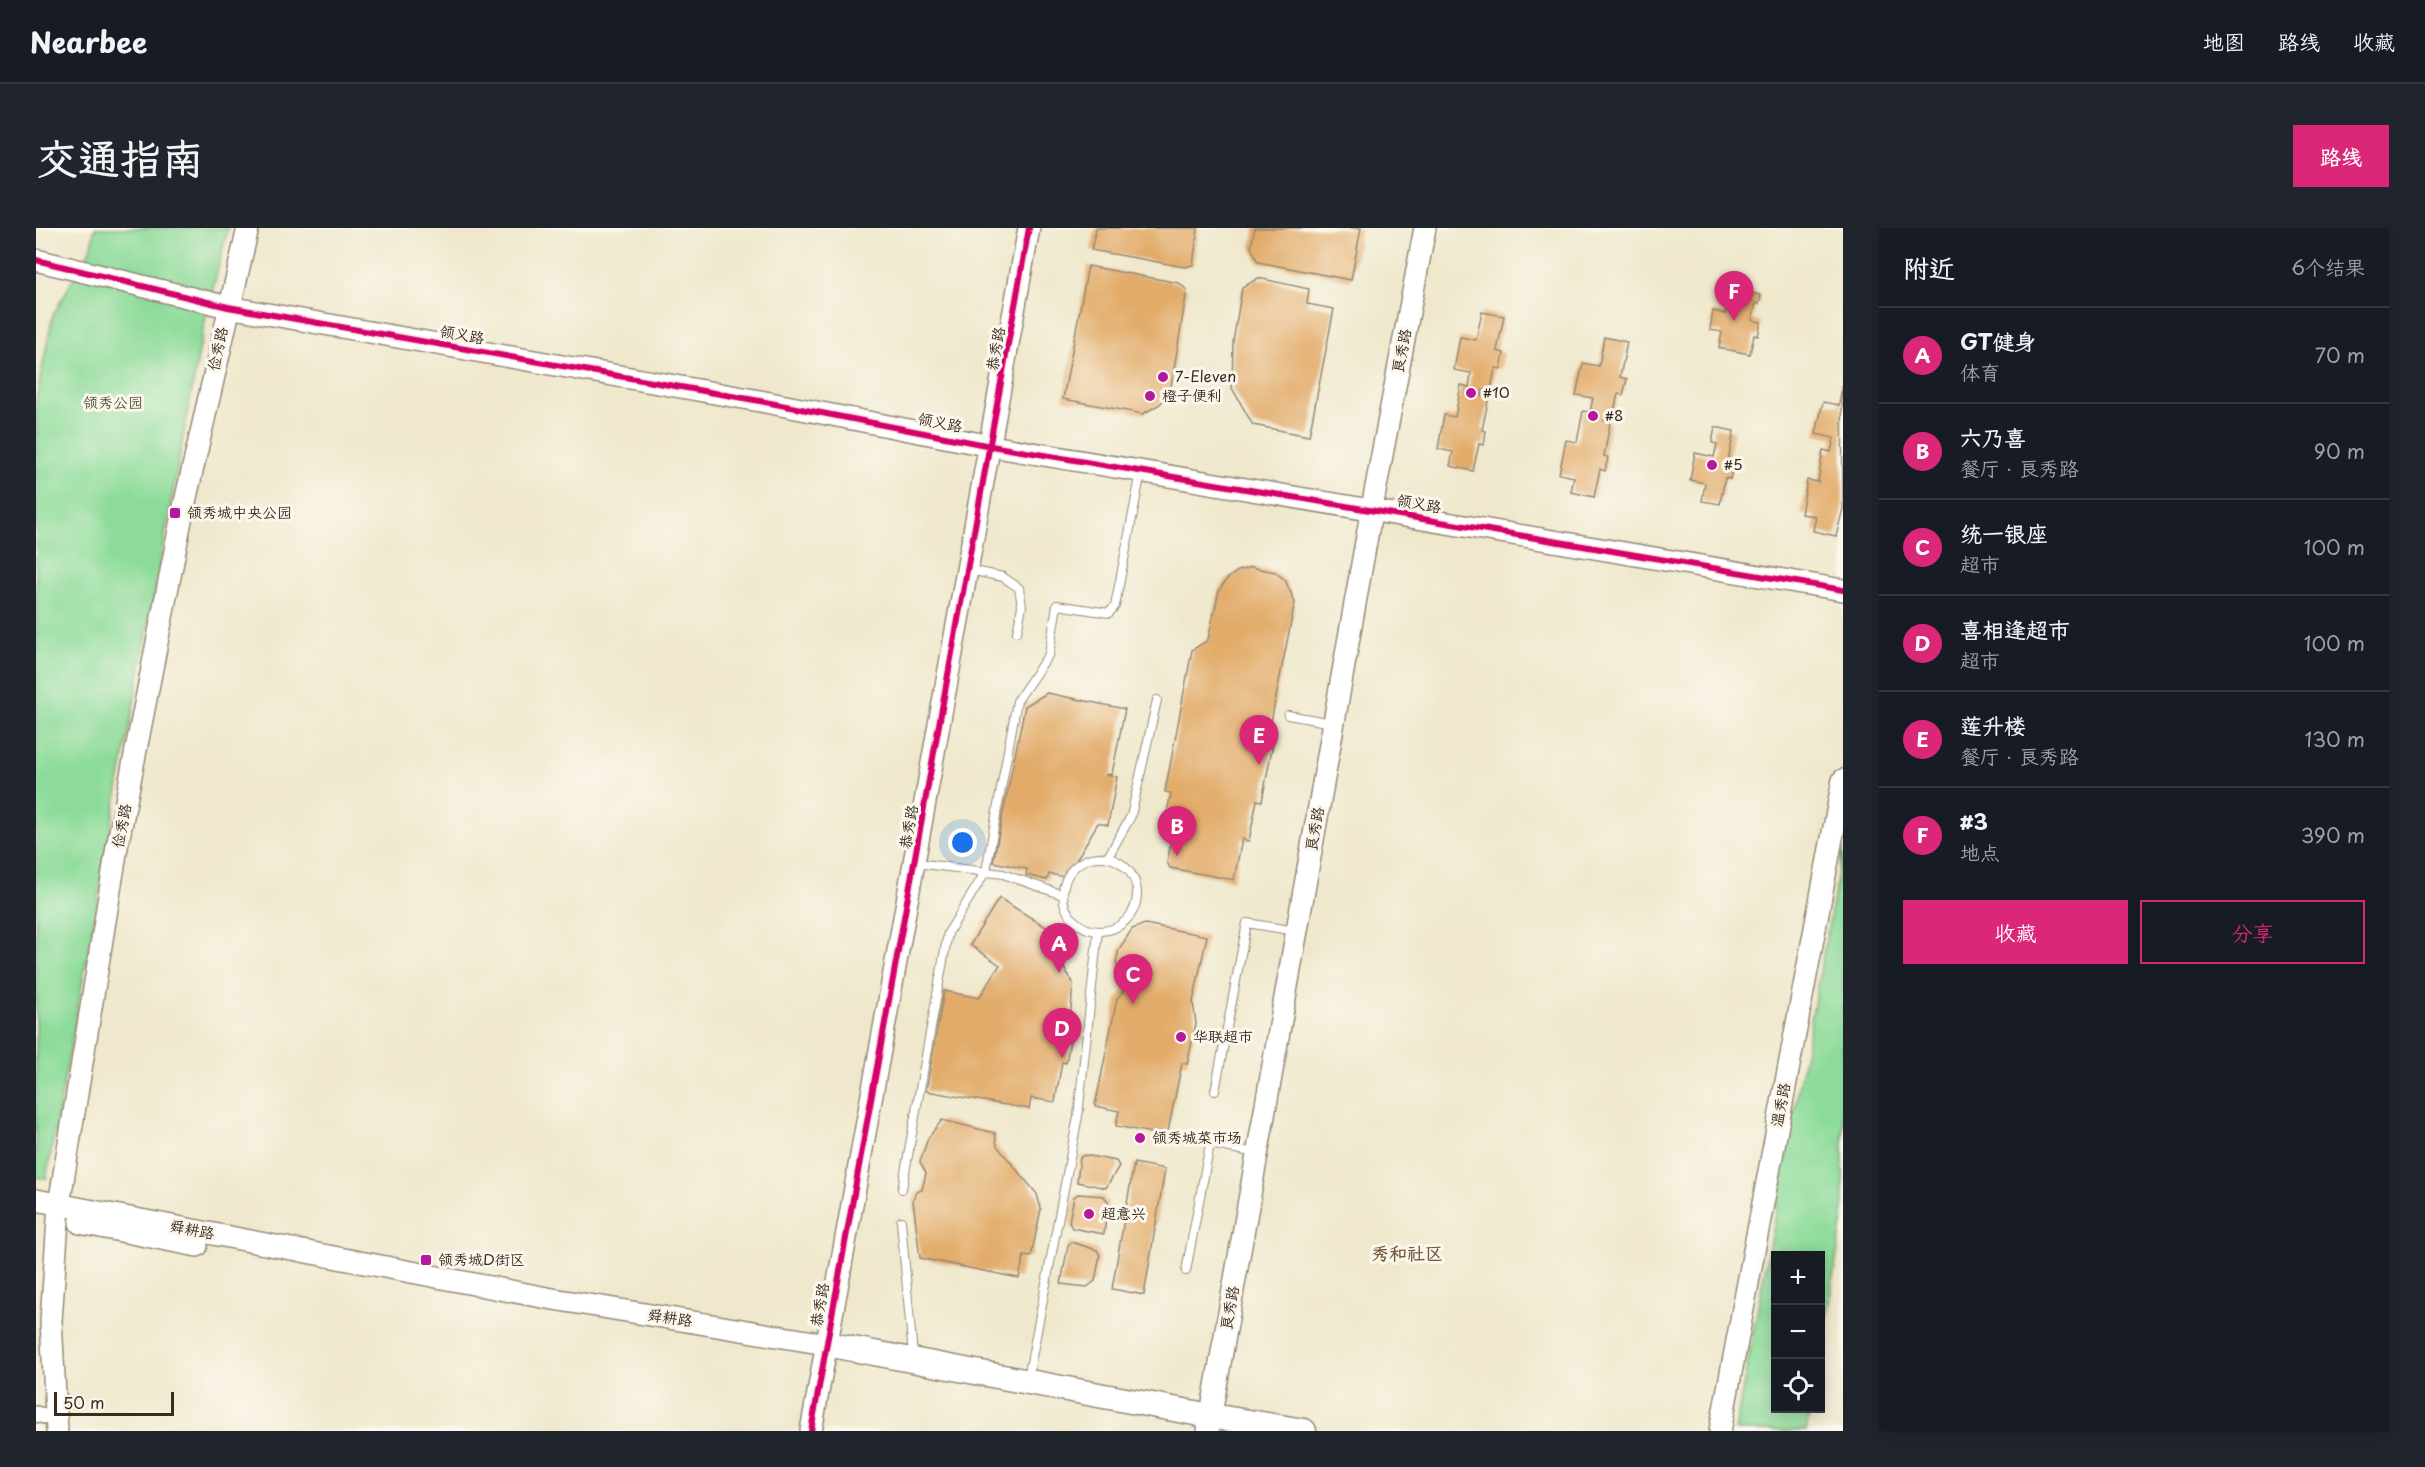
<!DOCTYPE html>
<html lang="zh">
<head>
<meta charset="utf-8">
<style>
  body { margin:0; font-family:"Playpen Sans","LXGW WenKai TC",sans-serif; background:#20242c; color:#f1f3f6 }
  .controls { position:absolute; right:18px; bottom:18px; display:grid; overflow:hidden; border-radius:0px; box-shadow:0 3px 15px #0003 }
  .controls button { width:54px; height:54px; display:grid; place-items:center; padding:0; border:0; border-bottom:2px solid #363941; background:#171b24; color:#f1f3f6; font:30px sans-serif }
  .scale { position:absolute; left:18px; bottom:15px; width:120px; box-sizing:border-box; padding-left:6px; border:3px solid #3b2a1e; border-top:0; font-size:16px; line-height:21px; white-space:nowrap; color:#3b2a1e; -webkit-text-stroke:4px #fbf7ec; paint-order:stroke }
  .you { position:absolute; left:927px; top:615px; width:21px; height:21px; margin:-15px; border:4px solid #fff; border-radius:50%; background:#1a73e8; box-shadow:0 0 0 9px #1a73e833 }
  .badge { display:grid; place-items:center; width:39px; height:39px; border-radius:50%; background:#db2777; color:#fff; font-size:20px; font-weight:700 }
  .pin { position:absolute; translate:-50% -50px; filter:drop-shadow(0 2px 3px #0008) }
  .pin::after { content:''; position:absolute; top:32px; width:21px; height:18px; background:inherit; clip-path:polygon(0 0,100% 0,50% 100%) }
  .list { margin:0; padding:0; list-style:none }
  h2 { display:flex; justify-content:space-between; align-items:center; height:78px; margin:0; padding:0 24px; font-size:26px }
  h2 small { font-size:20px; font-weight:400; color:#9ea1a6 }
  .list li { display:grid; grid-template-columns:39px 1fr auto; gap:18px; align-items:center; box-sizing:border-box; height:96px; padding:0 24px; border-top:2px solid #363941 }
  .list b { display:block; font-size:22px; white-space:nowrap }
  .list p { margin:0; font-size:20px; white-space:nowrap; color:#9ea1a6 }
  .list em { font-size:20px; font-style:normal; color:#9ea1a6 }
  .actions { display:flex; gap:12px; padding:18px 24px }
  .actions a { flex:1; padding:14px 0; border:2px solid #db2777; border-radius:0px; text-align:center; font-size:21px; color:#db2777 }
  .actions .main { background:#db2777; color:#fff }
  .icon { flex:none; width:33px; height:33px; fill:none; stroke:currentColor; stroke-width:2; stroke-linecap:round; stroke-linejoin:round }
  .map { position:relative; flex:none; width:1807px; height:1203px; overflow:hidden; border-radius:0px }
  header { display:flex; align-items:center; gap:36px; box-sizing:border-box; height:84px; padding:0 30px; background:#171b24; border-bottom:2px solid #363941 }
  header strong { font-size:28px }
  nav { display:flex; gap:33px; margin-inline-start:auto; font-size:21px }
  .intro { display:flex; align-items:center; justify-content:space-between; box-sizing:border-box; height:144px; padding:0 36px }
  h1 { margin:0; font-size:42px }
  .button { padding:15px 27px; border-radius:0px; background:#db2777; color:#fff; font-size:21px; font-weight:700 }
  main { display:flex; gap:36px; padding:0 36px }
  aside { flex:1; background:#171b24; border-radius:0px; box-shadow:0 3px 15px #0003 }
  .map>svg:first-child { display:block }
  .green { fill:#8cdb9a; stroke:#64825c; stroke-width:1.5 }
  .building { fill:#e2ab69 }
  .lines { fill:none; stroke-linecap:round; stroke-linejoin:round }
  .lane-casing { stroke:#958975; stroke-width:10 }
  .street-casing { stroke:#958975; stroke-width:18 }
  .secondary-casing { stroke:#958975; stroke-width:24 }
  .primary-casing { stroke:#958975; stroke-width:27 }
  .lane { stroke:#fff; stroke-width:8 }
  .street { stroke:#fff; stroke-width:15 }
  .secondary { stroke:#fff; stroke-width:21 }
  .primary { stroke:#fff; stroke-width:24 }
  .cycleway-casing { stroke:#fbf7ec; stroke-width:10 }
  .cycleway { stroke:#d6006c; stroke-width:6 }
  .poi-dot { fill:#b5179e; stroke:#fbf7ec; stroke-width:2 }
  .labels { text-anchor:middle; stroke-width:6; stroke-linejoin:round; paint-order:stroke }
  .street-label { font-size:15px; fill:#3b2a1e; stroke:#fbf7ec }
  .poi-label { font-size:15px; fill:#3b2a1e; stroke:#fbf7ec; text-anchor:start }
  .park-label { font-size:15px; fill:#4f563d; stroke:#fbf7ec }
  .quarter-label { font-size:18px; font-weight:bold; fill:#755738; stroke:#fbf7ec }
</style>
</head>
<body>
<header>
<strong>Nearbee</strong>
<nav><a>地图</a><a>路线</a><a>收藏</a></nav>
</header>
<div class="intro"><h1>交通指南</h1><a class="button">路线</a></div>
<main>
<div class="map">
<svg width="1807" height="1203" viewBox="0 0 1807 1203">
  <rect width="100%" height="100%" fill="#fbf7ec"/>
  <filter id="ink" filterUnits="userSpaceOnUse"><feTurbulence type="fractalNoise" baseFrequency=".0167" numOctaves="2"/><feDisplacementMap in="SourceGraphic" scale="12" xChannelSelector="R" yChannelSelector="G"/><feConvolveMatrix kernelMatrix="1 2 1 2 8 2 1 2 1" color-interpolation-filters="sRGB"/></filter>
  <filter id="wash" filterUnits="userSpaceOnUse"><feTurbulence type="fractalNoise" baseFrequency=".008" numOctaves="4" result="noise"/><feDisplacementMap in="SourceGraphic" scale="24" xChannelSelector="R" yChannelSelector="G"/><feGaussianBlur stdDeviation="1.35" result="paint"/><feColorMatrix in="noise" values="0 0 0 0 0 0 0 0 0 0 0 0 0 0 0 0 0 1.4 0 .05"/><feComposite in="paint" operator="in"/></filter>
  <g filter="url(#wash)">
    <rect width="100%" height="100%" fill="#efe8cc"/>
    <!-- green -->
    <g class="green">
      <polygon points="59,0 192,0 168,96 10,951 0,949 0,171 17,87 55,20"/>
      <polygon points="1807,619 1807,991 1785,1122 1784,1028 1740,1028 1740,1180 1774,1181 1770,1203 1699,1203"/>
    </g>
    <g id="blocks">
      <!-- building -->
      <g class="building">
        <polygon points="1060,0 1162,0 1157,37 1149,39 1055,22"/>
        <polygon points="1219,0 1325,0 1315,52 1222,34 1215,19"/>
        <polygon points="1052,38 1143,55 1151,62 1134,165 1124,176 1107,186 1027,171"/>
        <polygon points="1222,50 1273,61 1271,76 1298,81 1273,208 1217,197 1196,160 1197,114 1206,60"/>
        <polygon points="1695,61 1725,67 1723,76 1720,75 1716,92 1725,94 1722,108 1718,107 1714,126 1683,120 1686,104 1674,102 1677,83 1689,86"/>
        <polygon points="1446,84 1468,88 1461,123 1468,125 1465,141 1459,140 1455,163 1447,162 1446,168 1453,169 1446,202 1450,203 1448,217 1443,216 1437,243 1414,238 1417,224 1402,221 1408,187 1419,189 1425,157 1433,159 1435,145 1418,142 1424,109 1440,112"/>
        <polygon points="1568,109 1591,114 1584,149 1591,151 1587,167 1582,166 1577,189 1569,187 1568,193 1574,195 1568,228 1572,229 1569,243 1564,241 1558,269 1535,264 1538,249 1523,246 1530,212 1541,214 1547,183 1554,184 1557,170 1540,167 1547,135 1563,138"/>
        <polygon points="1806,158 1807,281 1800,308 1777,303 1780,288 1765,286 1771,252 1782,254 1787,222 1795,224 1798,210 1780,206 1787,174 1803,177"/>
        <polygon points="1679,199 1698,203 1691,237 1697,238 1694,251 1689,250 1684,276 1666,273 1669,255 1654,252 1659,225 1678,229 1681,216 1676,215"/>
        <polygon points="1215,339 1239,344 1249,352 1259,374 1232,509 1238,510 1226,573 1221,572 1213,613 1206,611 1198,652 1134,640 1131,634 1136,610 1126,608 1135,565 1129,564 1156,422 1172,412 1183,362 1191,351 1202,343"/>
        <polygon points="1011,465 1089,481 1076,546 1069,547 1081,549 1072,597 1062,595 1030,649 1013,646 1011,652 990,647 991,641 957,634 989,478"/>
        <polygon points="963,670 1018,704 1007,721 1022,730 1037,755 1034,795 1037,796 1030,835 1026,834 1019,874 995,870 993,881 890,863 908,763 943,770 964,737 934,717"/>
        <polygon points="1109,696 1171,708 1157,774 1160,796 1151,836 1146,835 1131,908 1080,898 1083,883 1059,878 1081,771 1093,756 1084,745 1080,734 1083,721 1096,701"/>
        <polygon points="906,892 959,905 961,918 1001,966 1005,981 995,1029 988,1028 983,1050 884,1030 877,972 880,964 886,962 890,945 884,934 892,910"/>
        <polygon points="1048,927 1080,933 1083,938 1070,960 1041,954 1044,930"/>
        <polygon points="1098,935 1129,941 1108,1067 1076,1061"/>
        <polygon points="1042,966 1068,968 1072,974 1068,1006 1036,1000 1033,994 1038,969"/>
        <polygon points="1035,1014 1061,1022 1064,1027 1059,1053 1051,1059 1025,1056 1032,1017"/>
      </g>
    </g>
  </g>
  <g filter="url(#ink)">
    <use href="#blocks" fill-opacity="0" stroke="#958975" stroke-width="1.5"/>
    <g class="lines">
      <defs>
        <g id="lane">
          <polyline points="934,342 967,349 983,360 986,378 981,404"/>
          <polyline points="1252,487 1296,495"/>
          <circle cx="1064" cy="666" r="37"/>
          <polyline points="1072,629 1095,588 1121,472"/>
          <polyline points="880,635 967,646 1027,667"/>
          <polyline points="1179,863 1211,695 1260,703"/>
          <polyline points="866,961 912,705 950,643 981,473 1013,426 1021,377 1073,385 1079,378 1105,244"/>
          <polyline points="865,993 877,1128"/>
          <polyline points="1150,1043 1174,916 1220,925"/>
          <polyline points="992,1150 1042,888 1062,703"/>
        </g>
        <polyline id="street" points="0,1186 20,1191"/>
        <g id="secondary">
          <polyline points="0,32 192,79 724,173 955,218 1807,362"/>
          <polyline points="0,972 511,1070 790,1116"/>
          <polyline points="44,995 161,1018"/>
          <polyline points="21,1203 15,1093 23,977 81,619 146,287 212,0"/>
          <polyline points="775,1203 993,0"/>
          <polyline points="1172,1203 1336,280 1389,0"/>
          <polyline points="1684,1203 1807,552"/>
        </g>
        <polyline id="primary" points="790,1116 1175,1188 1268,1203"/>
      </defs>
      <!-- lane casing -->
      <use href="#lane" class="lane-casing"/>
      <!-- street casing -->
      <use href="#street" class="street-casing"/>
      <!-- secondary casing -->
      <use href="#secondary" class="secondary-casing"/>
      <!-- primary casing -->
      <use href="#primary" class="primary-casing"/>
      <!-- lane -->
      <use href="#lane" class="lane"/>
      <!-- street -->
      <use href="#street" class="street"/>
      <!-- secondary -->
      <use href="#secondary" class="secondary"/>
      <!-- primary -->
      <use href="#primary" class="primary"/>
      <defs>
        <g id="cycleway">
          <polyline points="0,32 192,79 724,173 955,218 1807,362"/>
          <polyline points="775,1203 993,0"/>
        </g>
      </defs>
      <!-- cycleway casing -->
      <use href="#cycleway" class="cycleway-casing"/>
      <!-- cycleway -->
      <use href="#cycleway" class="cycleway"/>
    </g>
  </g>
  <!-- markers -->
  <g class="poi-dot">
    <circle cx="1127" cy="149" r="6"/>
    <circle cx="1435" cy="165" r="6"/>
    <circle cx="1114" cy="168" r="6"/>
    <circle cx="1557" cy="188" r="6"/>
    <circle cx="1676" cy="237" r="6"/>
    <rect x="133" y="279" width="12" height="12" rx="3"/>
    <circle cx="1145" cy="809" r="6"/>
    <circle cx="1104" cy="910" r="6"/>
    <circle cx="1053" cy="986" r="6"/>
    <rect x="384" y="1026" width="12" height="12" rx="3"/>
  </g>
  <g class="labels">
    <!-- street labels -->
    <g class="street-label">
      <text transform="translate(426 107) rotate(10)" y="5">领义路</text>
      <text transform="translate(182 121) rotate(-78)" y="5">俭秀路</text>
      <text transform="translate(960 121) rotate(-80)" y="5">恭秀路</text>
      <text transform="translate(1366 123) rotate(-79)" y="5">良秀路</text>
      <text transform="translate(904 195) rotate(11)" y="5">领义路</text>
      <text transform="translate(1383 276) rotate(10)" y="5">领义路</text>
      <text transform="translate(86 598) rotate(-79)" y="5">俭秀路</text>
      <text transform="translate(873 599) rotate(-80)" y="5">恭秀路</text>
      <text transform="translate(1279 601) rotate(-80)" y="5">良秀路</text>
      <text transform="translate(1745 877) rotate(-79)" y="5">温秀路</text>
      <text transform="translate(156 1002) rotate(11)" y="5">舜耕路</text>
      <text transform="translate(784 1077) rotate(-80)" y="5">恭秀路</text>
      <text transform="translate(1194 1080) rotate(-80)" y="5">良秀路</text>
      <text transform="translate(634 1090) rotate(9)" y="5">舜耕路</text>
    </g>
    <!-- poi labels -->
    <g class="poi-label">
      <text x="1139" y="154">7-Eleven</text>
      <text x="1447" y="170">#10</text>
      <text x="1126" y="173">橙子便利</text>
      <text x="1569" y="193">#8</text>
      <text x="1688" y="242">#5</text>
      <text x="151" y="290">领秀城中央公园</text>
      <text x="1157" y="814">华联超市</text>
      <text x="1116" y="915">领秀城菜市场</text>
      <text x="1065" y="991">超意兴</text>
      <text x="402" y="1037">领秀城D街区</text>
    </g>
    <!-- park labels -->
    <g class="park-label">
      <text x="77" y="180">领秀公园</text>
    </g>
    <!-- quarter labels -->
    <g class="quarter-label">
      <text x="1371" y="1032">秀和社区</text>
    </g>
  </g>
</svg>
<div class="controls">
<button>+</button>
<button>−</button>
<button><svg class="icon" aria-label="locate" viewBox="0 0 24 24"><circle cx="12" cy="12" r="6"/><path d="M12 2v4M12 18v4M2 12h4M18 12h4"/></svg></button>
</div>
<div class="scale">50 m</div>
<div class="you"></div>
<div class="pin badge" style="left:1023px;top:745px">A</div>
<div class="pin badge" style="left:1141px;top:628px">B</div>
<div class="pin badge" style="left:1097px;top:776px">C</div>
<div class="pin badge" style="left:1026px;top:830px">D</div>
<div class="pin badge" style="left:1223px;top:537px">E</div>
<div class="pin badge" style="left:1698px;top:93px">F</div>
</div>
<aside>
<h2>附近<small>6个结果</small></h2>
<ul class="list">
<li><span class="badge">A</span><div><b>GT健身</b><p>体育</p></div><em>70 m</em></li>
<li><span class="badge">B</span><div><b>六乃喜</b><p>餐厅 · 良秀路</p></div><em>90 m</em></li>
<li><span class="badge">C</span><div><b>统一银座</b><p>超市</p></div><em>100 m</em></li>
<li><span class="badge">D</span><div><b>喜相逢超市</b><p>超市</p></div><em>100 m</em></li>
<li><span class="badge">E</span><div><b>莲升楼</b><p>餐厅 · 良秀路</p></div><em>130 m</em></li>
<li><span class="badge">F</span><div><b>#3</b><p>地点</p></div><em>390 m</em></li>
</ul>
<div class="actions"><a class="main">收藏</a><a>分享</a></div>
</aside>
</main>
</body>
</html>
